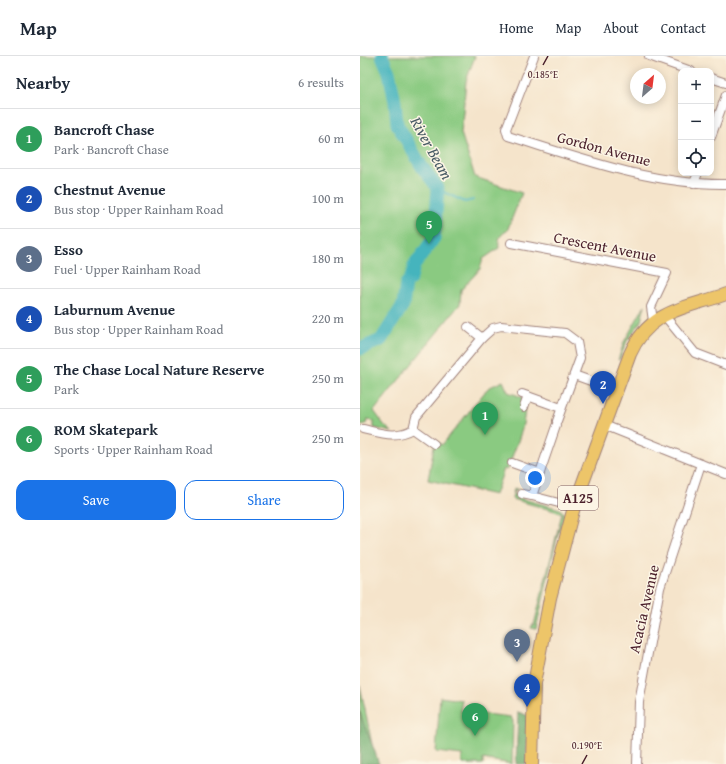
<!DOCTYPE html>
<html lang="en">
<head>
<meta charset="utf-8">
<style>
  body { margin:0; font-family:"Gentium Book Plus",serif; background:#f6f6f7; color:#1f2937 }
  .controls { position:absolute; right:12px; top:12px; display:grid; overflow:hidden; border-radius:8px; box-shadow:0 2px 10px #0003 }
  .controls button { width:36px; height:36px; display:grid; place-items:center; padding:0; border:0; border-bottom:1px solid #e0e1e3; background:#fff; color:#1f2937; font:20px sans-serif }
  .compass { position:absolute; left:270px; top:12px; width:36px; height:36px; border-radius:50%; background:#fff; box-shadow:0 2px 10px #0003; rotate:28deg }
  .you { position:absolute; left:175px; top:422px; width:14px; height:14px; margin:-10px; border:3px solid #fff; border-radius:50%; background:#1a73e8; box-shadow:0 0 0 6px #1a73e833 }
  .badge { display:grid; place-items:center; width:26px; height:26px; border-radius:50%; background:#1a73e8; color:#fff; font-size:13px; font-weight:700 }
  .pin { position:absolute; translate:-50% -33px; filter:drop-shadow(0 1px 2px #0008) }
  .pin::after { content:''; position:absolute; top:21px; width:14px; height:12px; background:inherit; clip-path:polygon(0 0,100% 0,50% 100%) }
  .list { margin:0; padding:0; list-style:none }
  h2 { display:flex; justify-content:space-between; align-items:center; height:52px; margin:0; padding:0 16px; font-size:17px }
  h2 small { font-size:13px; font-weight:400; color:#747a83 }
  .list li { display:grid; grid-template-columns:26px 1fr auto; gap:12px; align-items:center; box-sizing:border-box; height:60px; padding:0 16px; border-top:1px solid #e0e1e3 }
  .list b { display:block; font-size:15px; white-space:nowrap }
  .list p { margin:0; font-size:13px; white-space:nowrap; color:#747a83 }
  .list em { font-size:13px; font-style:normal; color:#747a83 }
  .actions { display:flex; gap:8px; padding:12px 16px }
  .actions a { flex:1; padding:9px 0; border:1px solid #1a73e8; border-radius:12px; text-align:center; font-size:14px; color:#1a73e8 }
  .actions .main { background:#1a73e8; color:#fff }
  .icon { flex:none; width:22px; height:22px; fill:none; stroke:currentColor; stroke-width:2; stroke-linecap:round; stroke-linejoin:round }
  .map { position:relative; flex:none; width:366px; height:708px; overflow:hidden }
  header { display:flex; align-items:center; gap:24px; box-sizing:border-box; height:56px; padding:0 20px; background:#fff; border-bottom:1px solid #e0e1e3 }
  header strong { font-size:19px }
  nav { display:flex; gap:22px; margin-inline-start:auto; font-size:14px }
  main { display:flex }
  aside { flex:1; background:#fff }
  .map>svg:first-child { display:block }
  .green { fill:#8aca81; stroke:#6a7456 }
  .forest { fill:#6fae6f; stroke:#5c664d }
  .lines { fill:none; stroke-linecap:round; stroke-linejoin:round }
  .stream { stroke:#44b4bd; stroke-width:2 }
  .river { stroke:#44b4bd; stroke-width:13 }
  .street-casing { stroke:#a0827b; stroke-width:10 }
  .primary-casing { stroke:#a0827b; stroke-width:14 }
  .street { stroke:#fff; stroke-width:8 }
  .primary { stroke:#edc569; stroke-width:12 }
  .ticks { fill:none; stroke:#4a1f2b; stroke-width:1.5 }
  .labels { text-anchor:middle; stroke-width:3; stroke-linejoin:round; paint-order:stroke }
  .shield { fill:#fcf5e5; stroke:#7f5f63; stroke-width:1 }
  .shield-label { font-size:14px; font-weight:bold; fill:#4a1f2b }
  .street-label { font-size:15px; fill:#4a1f2b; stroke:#fcf5e5 }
  .water-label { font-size:16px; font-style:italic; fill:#485b65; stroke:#fcf5e5 }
  .ticks-label { font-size:10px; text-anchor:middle; fill:#4a1f2b; stroke:#fcf5e5; stroke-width:3; stroke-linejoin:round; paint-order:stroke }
</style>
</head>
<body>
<header>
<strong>Map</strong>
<nav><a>Home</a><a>Map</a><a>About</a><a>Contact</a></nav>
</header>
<main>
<aside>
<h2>Nearby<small>6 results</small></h2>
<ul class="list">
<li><span class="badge" style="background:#2e9e5b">1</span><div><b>Bancroft Chase</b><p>Park · Bancroft Chase</p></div><em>60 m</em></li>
<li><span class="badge" style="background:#1a4fb4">2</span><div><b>Chestnut Avenue</b><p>Bus stop · Upper Rainham Road</p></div><em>100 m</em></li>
<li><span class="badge" style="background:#5c6f8a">3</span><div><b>Esso</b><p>Fuel · Upper Rainham Road</p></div><em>180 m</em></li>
<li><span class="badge" style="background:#1a4fb4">4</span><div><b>Laburnum Avenue</b><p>Bus stop · Upper Rainham Road</p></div><em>220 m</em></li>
<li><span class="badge" style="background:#2e9e5b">5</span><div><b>The Chase Local Nature Reserve</b><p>Park</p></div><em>250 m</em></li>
<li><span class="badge" style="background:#2e9e5b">6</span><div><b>ROM Skatepark</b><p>Sports · Upper Rainham Road</p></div><em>250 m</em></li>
</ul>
<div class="actions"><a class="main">Save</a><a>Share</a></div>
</aside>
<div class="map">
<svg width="366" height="708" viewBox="0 0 366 708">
  <rect width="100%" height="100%" fill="#fcf5e5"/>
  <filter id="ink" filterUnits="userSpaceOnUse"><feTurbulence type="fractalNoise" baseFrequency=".025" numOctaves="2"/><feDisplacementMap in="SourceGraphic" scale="8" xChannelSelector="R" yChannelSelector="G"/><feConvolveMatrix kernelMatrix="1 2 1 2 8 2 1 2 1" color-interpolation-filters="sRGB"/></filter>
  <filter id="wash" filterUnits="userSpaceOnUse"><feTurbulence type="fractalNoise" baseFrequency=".012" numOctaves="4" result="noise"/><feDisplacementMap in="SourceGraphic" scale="16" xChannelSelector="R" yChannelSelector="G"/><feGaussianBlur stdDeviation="0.9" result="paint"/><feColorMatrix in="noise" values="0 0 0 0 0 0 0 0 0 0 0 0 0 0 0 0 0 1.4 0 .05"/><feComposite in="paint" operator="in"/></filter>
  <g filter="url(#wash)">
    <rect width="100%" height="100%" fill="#f5e4cb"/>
    <!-- green -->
    <g class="green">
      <path d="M0 0H115L106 25 101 77 115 121 162 137 147 175C139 179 138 184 139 192L123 203 120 213 101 234 100 248 14 355 25 370 32 376 14 372V365L7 364 6 368 0 369Z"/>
      <polygon points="285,249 281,265 267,285 260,303 258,304 264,286"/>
      <path d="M143 325 148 336 162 341C171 361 154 394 147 414L144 413 135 439 68 424 74 390 78 386 82 389 128 332Z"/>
      <polygon points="154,432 160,434 155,434 154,438 159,440 159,442 200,453 205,458 198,478 176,573 171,572 172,569 174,569 202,457 152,443"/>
      <polygon points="0,629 16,708 0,708"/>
      <polygon points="80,641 102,644 100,655 151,661 153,665 152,708 123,703 123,708 102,708 102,699 76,696"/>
    </g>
    <!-- forest -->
    <g class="forest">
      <path d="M0 656C5 674 14 690 19 708H0Z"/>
      <polygon points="158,656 169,660 166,708 156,708"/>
    </g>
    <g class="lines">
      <!-- stream -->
      <polyline class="stream" points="77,133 105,146 113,144"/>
      <!-- river -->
      <polyline class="river" points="0,293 21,284 43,249 46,228 51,222 54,210 74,182 78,132 62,111 37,68 35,46 29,16 22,0"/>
    </g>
  </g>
  <g filter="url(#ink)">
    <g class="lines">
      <defs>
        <g id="street">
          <path d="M174 0 146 73 148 80C219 102 291 129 366 128"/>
          <polyline points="289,0 331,15"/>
          <polyline points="351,22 366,27"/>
          <polyline points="351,81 366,39"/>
          <polyline points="334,127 338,117"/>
          <polyline points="151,187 307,217 291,251 293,265"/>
          <polyline points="304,259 335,297 366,309"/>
          <polyline points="108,271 122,282"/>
          <polyline points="214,319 256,334"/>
          <polyline points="162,338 201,352"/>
          <polyline points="164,351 168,340"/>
          <polyline points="244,369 366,418"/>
          <polyline points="196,370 172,440 214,451"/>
          <path d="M3 373C21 377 36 383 53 373L56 361 122 282 133 272 141 270 205 277 217 286 220 302 197 365"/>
          <polyline points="53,373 74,388"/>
          <polyline points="152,407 180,417"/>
          <polyline points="162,438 172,440"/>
          <polyline points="277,708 279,646 300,532 341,408"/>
        </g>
        <path id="primary" d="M172 708 174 628 190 542 214 451 270 298C290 253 325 253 366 238"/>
      </defs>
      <!-- street casing -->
      <use href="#street" class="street-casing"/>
      <!-- primary casing -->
      <use href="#primary" class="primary-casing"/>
      <!-- street -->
      <use href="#street" class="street"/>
      <!-- primary -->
      <use href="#primary" class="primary"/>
    </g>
  </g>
  <!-- ticks -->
  <path class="ticks" d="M183 9 188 0M222 708 227 699"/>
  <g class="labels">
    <!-- shield labels -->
    <rect class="shield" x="198" y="430" width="40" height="24" rx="3"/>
    <g class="shield-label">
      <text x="218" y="447">A125</text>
    </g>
    <!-- street labels -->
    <g class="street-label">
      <text transform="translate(244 93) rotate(15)" y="5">Gordon Avenue</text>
      <text transform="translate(245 191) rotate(11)" y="5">Crescent Avenue</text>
      <text transform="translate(284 553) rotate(-77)" y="5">Acacia Avenue</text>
    </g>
    <!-- water labels -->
    <g class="water-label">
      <text transform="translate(72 92) rotate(61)" y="6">River Beam</text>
    </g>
  </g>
  <g class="ticks-label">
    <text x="183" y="22">0.185°E</text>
    <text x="227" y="693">0.190°E</text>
  </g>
</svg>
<div class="controls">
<button>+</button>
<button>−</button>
<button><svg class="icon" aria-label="locate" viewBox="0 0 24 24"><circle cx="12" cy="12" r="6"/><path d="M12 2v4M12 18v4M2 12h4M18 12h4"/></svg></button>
</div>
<svg class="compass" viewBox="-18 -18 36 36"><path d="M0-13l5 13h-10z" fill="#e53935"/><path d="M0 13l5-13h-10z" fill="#747a83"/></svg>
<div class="you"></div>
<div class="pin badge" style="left:125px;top:379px;background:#2e9e5b">1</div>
<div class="pin badge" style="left:243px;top:348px;background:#1a4fb4">2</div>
<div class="pin badge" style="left:157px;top:606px;background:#5c6f8a">3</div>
<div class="pin badge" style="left:167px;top:651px;background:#1a4fb4">4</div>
<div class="pin badge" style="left:69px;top:188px;background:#2e9e5b">5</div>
<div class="pin badge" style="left:115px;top:680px;background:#2e9e5b">6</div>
</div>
</main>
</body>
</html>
